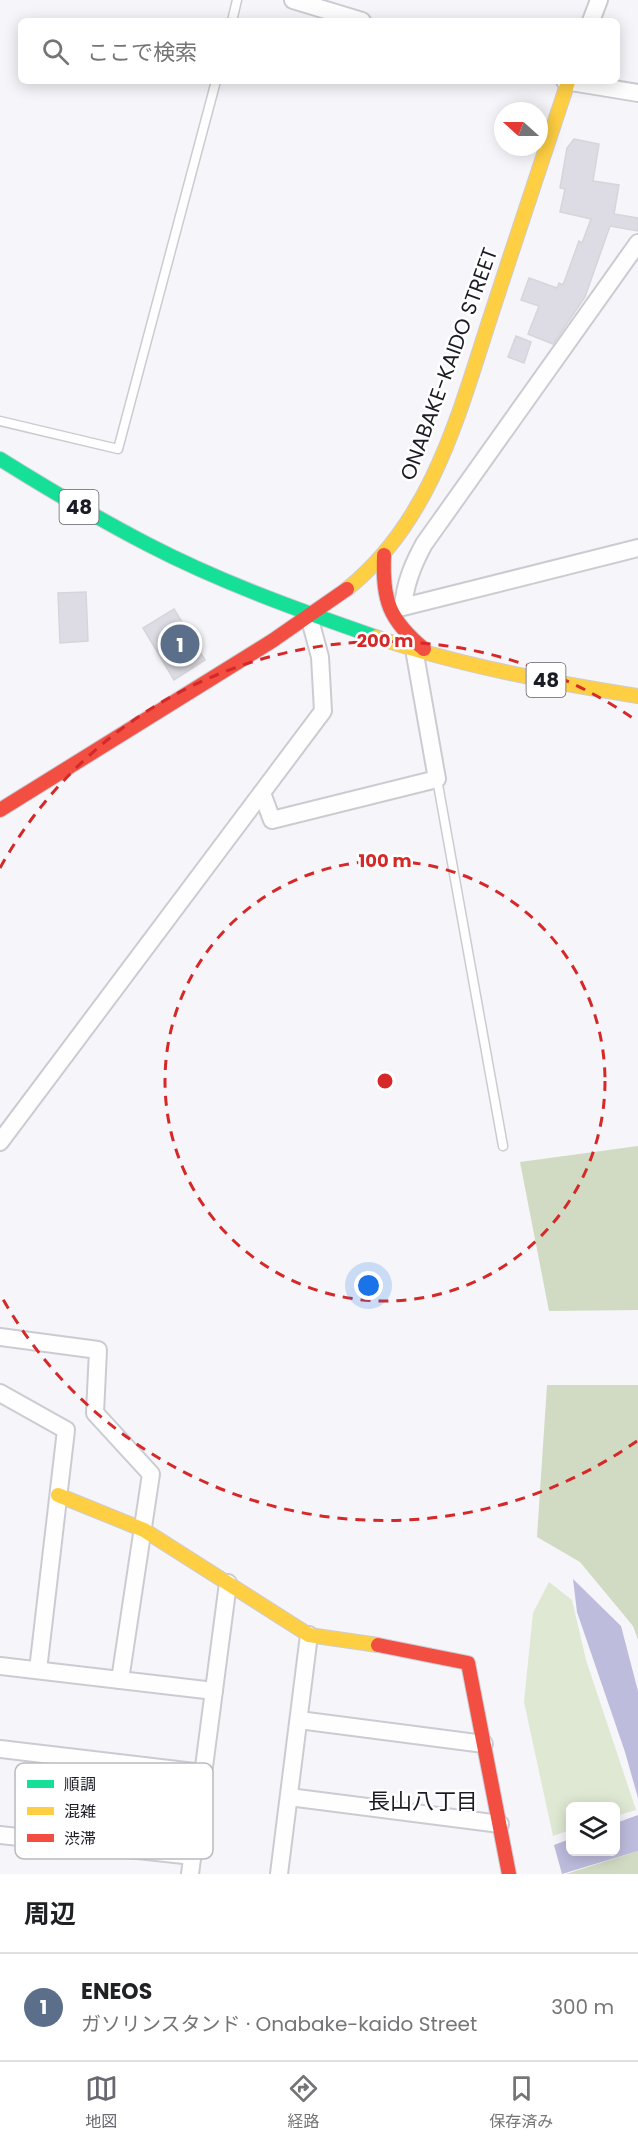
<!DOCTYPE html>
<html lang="ja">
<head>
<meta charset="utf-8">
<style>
  body { margin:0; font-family:Poppins,"Noto Sans JP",sans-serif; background:#f2f2f2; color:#202124 }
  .controls { position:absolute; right:18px; bottom:18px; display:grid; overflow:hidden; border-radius:9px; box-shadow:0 3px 15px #0003 }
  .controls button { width:54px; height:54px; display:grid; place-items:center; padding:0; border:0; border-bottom:2px solid #e0e0e0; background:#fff; color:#202124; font:30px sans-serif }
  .compass { position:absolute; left:494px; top:102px; width:54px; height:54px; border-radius:50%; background:#fff; box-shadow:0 3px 15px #0003; rotate:291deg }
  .you { position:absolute; left:369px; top:1286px; width:21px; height:21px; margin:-15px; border:4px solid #fff; border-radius:50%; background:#1a73e8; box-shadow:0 0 0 9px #1a73e833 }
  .badge { display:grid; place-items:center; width:39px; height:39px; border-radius:50%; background:#686870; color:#fff; font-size:20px; font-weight:700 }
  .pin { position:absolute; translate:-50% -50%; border:3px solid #fff; box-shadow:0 2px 6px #0006 }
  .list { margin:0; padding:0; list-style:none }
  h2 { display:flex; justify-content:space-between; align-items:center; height:78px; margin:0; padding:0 24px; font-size:26px }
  h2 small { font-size:20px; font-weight:400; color:#757577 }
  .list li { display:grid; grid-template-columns:39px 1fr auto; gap:18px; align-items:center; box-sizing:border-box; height:108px; padding:0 24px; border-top:2px solid #e0e0e0 }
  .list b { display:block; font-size:22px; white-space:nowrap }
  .list p { margin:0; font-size:20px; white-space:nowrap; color:#757577 }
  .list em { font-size:20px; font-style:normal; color:#757577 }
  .icon { flex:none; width:33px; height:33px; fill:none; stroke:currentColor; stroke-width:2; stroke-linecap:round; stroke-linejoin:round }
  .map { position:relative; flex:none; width:638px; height:1874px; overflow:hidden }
  .search { position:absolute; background:#fff; box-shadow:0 3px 15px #0003; left:18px; right:18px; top:18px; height:66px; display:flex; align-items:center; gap:15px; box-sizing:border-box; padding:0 21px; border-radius:9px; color:#757577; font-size:22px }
  .sheet { height:186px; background:#fff }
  nav { display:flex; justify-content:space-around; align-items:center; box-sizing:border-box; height:84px; border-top:2px solid #e0e0e0; background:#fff; font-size:16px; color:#757577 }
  nav a { display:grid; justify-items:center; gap:3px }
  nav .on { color:#686870 }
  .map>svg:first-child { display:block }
  .green { fill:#dee8d2 }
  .forest { fill:#d1dbc3 }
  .water { fill:#bebcdd }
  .building { fill:#dddce4; stroke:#d5d5db; stroke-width:1.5 }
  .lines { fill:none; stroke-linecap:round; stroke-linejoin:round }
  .lane-casing { stroke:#cccbd2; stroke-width:11 }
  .street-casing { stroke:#cccbd2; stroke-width:20 }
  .fast-casing { stroke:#cccbd2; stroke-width:16 }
  .slow-casing { stroke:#cccbd2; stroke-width:16 }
  .jam-casing { stroke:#cccbd2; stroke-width:16 }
  .lane { stroke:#fefefe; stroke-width:8 }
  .street { stroke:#fefefe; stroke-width:16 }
  .fast { stroke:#16e098; stroke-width:14 }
  .slow { stroke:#ffcf43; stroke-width:14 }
  .jam { stroke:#f24e42; stroke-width:14 }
  .ring { fill:none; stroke:#d62828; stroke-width:3; stroke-dasharray:10 8 }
  .labels { text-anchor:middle; stroke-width:5; stroke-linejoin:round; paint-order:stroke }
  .shield { fill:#fff; stroke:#606067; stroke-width:1.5 }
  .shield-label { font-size:20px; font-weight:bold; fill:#1c1c26 }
  .street-label { font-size:21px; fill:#1c1c26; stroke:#fff }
  .neighbourhood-label { font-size:22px; fill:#1c1c26; stroke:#fff }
  .key { fill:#fff; stroke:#bbbbbe; stroke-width:1.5 }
  .key-label { font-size:16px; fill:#1c1c26 }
  .centre { fill:#d62828; stroke:#fff; stroke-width:3 }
  .ring-label { font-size:18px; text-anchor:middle; font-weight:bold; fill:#d62828; stroke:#fff; stroke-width:5; stroke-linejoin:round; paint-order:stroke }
</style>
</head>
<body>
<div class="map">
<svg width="638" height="1874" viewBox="0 0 638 1874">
  <rect width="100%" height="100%" fill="#f6f5f9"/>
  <!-- green -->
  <polygon class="green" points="549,1582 572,1600 586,1660 636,1810 616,1816 616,1806 570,1806 570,1830 553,1836 524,1702 533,1613"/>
  <!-- forest -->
  <g class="forest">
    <polygon points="638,1146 638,1310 549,1311 520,1162"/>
    <polygon points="547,1385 638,1385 638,1640 633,1626 580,1562 537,1537"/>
    <polygon points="638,1851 638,1874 566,1874"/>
  </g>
  <!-- water -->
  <g class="water">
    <polygon points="573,1579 621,1626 638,1691 638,1798 625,1752 577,1612"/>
    <polygon points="638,1815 638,1851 562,1874 554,1845 570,1839 570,1852 616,1852 616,1823"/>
  </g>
  <!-- building -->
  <g class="building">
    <polygon points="574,139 599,144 593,181 619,185 614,214 638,218 638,231 610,226 585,297 553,344 528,334 539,306 521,300 529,278 557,288 559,283 563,285 579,241 582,243 591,219 560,212 565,189 560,188 567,148"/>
    <polygon points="516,336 531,342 524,363 508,357"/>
    <polygon points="86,592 88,641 60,643 58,593"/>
    <polygon points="174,609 205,660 174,680 143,628"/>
  </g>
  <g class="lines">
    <defs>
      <g id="lane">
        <polyline points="232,21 237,0"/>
        <polyline points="0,421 118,449 216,81"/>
        <polyline points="437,779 503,1146"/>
      </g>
      <g id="street">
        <polyline points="293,0 362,21"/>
        <polyline points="591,21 599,0"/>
        <polyline points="565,81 638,93"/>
        <path d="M638 243 424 544C413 564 405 583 403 607L638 548"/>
        <polyline points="262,793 272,820 437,779 414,649"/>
        <polyline points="0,1142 323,711 320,657 309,616"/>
        <polyline points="0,1337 98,1350 95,1413 151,1474 120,1680"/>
        <polyline points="0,1393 66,1430 38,1670"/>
        <polyline points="0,1666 214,1691"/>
        <polyline points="299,1720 484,1744"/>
        <polyline points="0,1749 203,1773"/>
        <polyline points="289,1797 500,1824"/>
        <polyline points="0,1835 193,1856"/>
        <polyline points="190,1874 228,1583"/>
        <polyline points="279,1874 309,1635"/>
      </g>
      <path id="fast" d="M0 459C48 489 97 518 147 544 220 582 298 610 376 637"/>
      <g id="slow">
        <path d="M347 589C435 519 461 405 495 303 519 229 544 155 568 82"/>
        <path d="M376 637C461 666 550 682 638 696"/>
        <polyline points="58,1495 144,1530 309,1635 378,1645"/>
      </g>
      <g id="jam">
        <path d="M384 555C382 600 389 620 424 649"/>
        <polyline points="0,810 272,641 347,589"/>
        <polyline points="378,1645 468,1663 509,1874"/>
      </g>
    </defs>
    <!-- lane casing -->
    <use href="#lane" class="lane-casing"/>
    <!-- street casing -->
    <use href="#street" class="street-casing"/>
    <!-- fast casing -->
    <use href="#fast" class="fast-casing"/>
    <!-- slow casing -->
    <use href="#slow" class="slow-casing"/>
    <!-- jam casing -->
    <use href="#jam" class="jam-casing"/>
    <!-- lane -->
    <use href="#lane" class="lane"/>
    <!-- street -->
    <use href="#street" class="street"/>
    <!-- fast -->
    <use href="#fast" class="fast"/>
    <!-- slow -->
    <use href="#slow" class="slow"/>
    <!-- jam -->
    <use href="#jam" class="jam"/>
  </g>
  <!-- distance rings -->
  <g class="ring">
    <circle cx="385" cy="1081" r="220"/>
    <path d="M637 1441A440 440 0 0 1 0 1294M0 868A440 440 0 0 1 637 721"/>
  </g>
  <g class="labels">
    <!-- shield labels -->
    <g class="shield">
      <rect x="59.5" y="490" width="39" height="34" rx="4.5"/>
      <rect x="526.5" y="663" width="39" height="34" rx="4.5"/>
    </g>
    <g class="shield-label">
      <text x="79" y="514">48</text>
      <text x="546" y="687">48</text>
    </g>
    <!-- street labels -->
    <g class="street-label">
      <text transform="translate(449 364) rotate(-70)" y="7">ONABAKE-KAIDO STREET</text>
    </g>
    <!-- neighbourhood labels -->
    <g class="neighbourhood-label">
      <text x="423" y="1809">長山八丁目</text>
    </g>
  </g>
  <!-- legend -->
  <rect x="15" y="1763" width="198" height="96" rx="9" class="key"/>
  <rect x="27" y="1780" width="27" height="8" fill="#16e098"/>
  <rect x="27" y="1807" width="27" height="8" fill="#ffcf43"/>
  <rect x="27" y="1834" width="27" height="8" fill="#f24e42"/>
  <g class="key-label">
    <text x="64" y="1790">順調</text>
    <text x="64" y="1817">混雑</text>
    <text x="64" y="1844">渋滞</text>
  </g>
  <circle cx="385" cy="1081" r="9" class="centre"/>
  <g class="ring-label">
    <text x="385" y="647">200 m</text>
    <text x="385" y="867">100 m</text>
  </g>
</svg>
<div class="controls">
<button><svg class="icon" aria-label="layers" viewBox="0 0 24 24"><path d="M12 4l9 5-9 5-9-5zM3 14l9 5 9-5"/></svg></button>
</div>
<svg class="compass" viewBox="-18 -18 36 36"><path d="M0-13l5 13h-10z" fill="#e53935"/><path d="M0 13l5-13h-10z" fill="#757577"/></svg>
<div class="you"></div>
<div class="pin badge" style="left:180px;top:644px;background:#5c6f8a">1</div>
<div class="search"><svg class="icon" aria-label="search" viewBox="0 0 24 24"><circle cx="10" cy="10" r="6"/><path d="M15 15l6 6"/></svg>ここで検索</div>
</div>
<section class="sheet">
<h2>周辺<small></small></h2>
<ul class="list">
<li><span class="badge" style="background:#5c6f8a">1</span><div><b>ENEOS</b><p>ガソリンスタンド · Onabake-kaido Street</p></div><em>300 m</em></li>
</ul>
</section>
<nav>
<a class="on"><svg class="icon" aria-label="map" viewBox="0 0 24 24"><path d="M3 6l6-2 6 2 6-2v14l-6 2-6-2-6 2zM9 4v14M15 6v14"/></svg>地図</a>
<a><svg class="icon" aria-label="directions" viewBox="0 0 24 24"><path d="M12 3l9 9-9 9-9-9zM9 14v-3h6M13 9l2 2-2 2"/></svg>経路</a>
<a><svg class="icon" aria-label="saved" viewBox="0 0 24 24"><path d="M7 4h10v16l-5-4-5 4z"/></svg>保存済み</a>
</nav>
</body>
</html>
